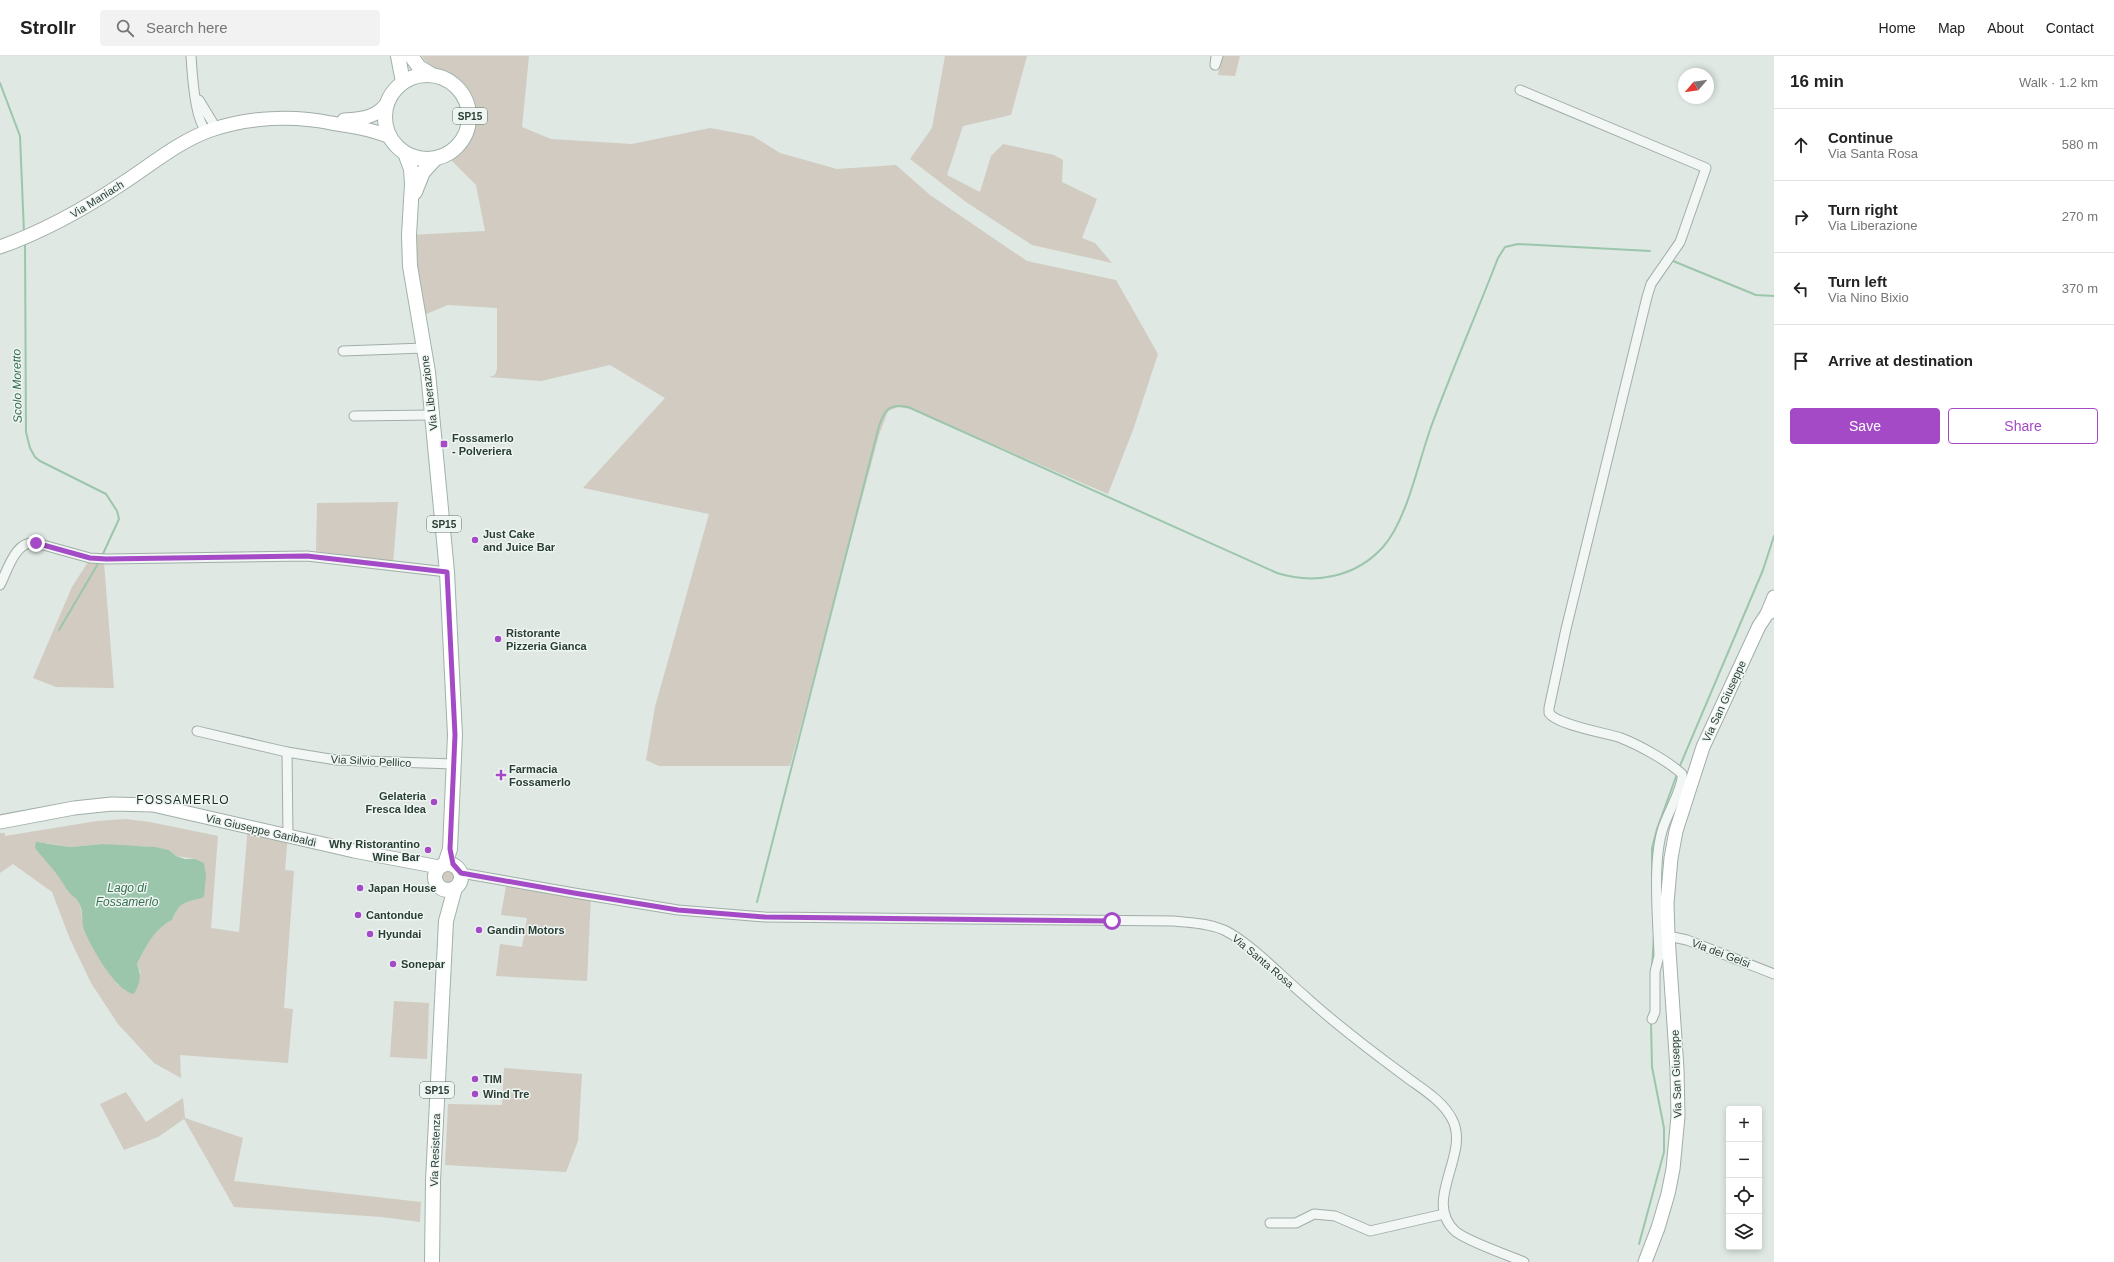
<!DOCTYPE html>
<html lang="en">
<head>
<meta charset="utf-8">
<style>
  body { margin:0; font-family:Arial,sans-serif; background:#f2f2f2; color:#222 }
  .controls { position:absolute; right:12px; bottom:12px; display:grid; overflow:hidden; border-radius:4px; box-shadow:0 2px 6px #0003 }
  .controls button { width:36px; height:36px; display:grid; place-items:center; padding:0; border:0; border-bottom:1px solid #e0e0e0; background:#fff; color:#222; font:20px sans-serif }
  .compass { position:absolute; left:1678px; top:12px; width:36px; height:36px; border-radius:50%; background:#fff; box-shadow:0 2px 6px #0003; rotate:241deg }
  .stop { position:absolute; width:12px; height:12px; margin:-9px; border:3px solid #a44ac7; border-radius:50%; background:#fff }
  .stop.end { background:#a44ac7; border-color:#fff; box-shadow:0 1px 4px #0008 }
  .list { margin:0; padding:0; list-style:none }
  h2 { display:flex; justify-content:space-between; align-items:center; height:52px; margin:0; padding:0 16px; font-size:17px }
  h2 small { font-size:13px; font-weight:400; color:#767676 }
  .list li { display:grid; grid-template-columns:26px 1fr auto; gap:12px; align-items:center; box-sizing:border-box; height:72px; padding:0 16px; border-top:1px solid #e0e0e0 }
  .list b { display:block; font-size:15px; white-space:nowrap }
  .list p { margin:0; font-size:13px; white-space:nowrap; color:#767676 }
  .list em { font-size:13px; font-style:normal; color:#767676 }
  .actions { display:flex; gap:8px; padding:12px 16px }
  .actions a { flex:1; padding:9px 0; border:1px solid #a44ac7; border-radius:4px; text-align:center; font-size:14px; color:#a44ac7 }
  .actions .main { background:#a44ac7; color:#fff }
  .icon { flex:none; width:22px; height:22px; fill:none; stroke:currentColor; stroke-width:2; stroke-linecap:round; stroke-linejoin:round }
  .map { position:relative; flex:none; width:1774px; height:1206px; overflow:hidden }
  header { display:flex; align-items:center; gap:24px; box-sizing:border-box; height:56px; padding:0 20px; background:#fff; border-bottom:1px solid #e0e0e0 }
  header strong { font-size:19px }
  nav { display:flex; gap:22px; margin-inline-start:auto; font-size:14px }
  .search { width:280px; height:36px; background:#f2f2f2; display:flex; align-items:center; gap:10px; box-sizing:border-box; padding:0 14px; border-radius:4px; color:#767676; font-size:15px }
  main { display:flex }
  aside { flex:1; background:#fff }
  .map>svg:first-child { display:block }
  .green { fill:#d1cbc1; fill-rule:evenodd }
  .water { fill:#9cc6ac }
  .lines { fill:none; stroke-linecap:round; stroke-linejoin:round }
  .stream { stroke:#9cc6ac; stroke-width:2 }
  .street-casing { stroke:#a1aea8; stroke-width:11 }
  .secondary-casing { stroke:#a1aea8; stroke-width:15 }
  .primary-casing { stroke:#9fb3a8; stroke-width:16 }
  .street { stroke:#f2f6f4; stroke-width:9 }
  .secondary { stroke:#fff; stroke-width:13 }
  .primary { stroke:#fff; stroke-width:14 }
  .route { stroke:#a44ac7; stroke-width:5 }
  .poi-dot { fill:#a44ac7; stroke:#eff5f2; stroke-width:1.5 }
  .labels { text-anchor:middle; stroke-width:3; stroke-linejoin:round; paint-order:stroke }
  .shield { fill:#eff5f2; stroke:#64756d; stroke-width:1 }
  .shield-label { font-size:10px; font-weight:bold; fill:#293e34 }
  .street-label { font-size:11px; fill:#293e34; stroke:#eff5f2 }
  .poi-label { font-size:11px; font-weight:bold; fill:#293e34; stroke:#eff5f2; text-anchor:start }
  .water-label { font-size:12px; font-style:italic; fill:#35704e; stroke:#eff5f2 }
  .neighbourhood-label { font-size:12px; letter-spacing:1px; fill:#1b2f26; stroke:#eff5f2 }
</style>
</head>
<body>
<header>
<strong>Strollr</strong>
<div class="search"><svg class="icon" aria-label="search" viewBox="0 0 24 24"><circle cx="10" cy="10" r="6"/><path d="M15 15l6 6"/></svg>Search here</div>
<nav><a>Home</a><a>Map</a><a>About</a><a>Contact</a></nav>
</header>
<main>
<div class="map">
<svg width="1774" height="1206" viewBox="0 0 1774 1206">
  <rect width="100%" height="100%" fill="#dfe8e3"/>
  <!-- green -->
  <g class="green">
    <path d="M422 0H529L522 71 551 83 632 88 710 72 753 80 780 97 837 113 896 109 930 139 1027 205 1116 224 1158 298 1133 374 1108 438 910 353 898 351 888 355 879 379 790 710H659L646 704 655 651 709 458 583 432 665 342 610 309 541 325 489 321 495 319 497 313V252L448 249 419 261 409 179 485 175 476 129 451 104C478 88 486 50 463 27 450 14 431 16 422 0Z"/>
    <polygon points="945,0 1027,0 1011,59 963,70 947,119 980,136 991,100 1003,88 1054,99 1063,104 1062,126 1097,143 1082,182 1095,187 1112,207 1032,189 966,146 910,103 932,72"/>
    <polygon points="1222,0 1240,0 1235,20 1218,19"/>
    <polygon points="398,446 393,508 316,495 317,447"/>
    <polygon points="88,506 104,507 114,632 56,631 33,622 72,531"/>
    <path d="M126 763 150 766 218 780 211 872 239 876 248 770 288 779 285 814 294 815 284 952 293 953 288 1007 180 999 181 1022 154 1007 118 968 91 927 70 883 52 836 13 808 0 817V777H5V780L97 765ZM46 787 70 791 103 788 130 791 143 790 169 794 176 800 195 803 196 844C181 845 179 851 172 864 155 872 145 892 137 908L141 917 118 929 84 873 80 848 74 840 67 835 65 827 48 806Z"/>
    <circle cx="448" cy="821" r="7"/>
    <polygon points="507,824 591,840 587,925 496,920 500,888 522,891 527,862 501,859"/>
    <polygon points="394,945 429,947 427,1003 390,1001"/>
    <polygon points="504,1012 582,1018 578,1085 566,1116 445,1109 448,1048 502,1049"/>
    <polygon points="126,1036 146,1066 183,1042 185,1062 243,1082 234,1125 421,1146 420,1166 382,1161 234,1151 184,1063 158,1081 124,1094 100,1048"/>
  </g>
  <!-- water -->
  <path class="water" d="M36 786 70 791 103 788 155 791 169 794 176 800 185 803H195L204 807 206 819 204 841C184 848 182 843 172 864 155 872 145 892 137 908 142 920 140 928 134 938 116 936 91 891 84 874 81 866 84 855 79 847 76 841 70 839 67 834 58 817 47 807 35 792Z"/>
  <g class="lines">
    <!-- stream -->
    <g class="stream">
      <polyline points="0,27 20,80 24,177"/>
      <polyline points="25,185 26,376 30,392 35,401 40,405 106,438 117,455 119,463 102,500"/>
      <polyline points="1673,205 1756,239 1774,240"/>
      <polyline points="59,574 99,506"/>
      <polyline points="1679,712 1763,514 1774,480"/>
      <polyline points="1652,833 1652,792 1657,773 1677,718"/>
      <path d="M757 846 879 370C885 353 890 347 908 351L1277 517C1315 529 1356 521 1383 491 1407 464 1418 407 1431 371 1452 314 1476 259 1498 202L1505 191 1518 188 1650 195"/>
      <polyline points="1652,911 1654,880"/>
      <polyline points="1639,1188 1664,1096 1664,1072 1652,1011 1651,966"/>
    </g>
    <defs>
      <g id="street">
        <path d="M191 0C192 16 195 67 207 75"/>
        <polyline points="1216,0 1215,9 1218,0"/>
        <path d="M1520 34 1706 112 1680 186 1651 228 1647 241 1566 573 1549 652V657C1557 669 1606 677 1621 682 1639 689 1668 705 1682 718 1684 730 1667 758 1663 772 1652 805 1658 864 1659 900L1655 916V956L1652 963"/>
        <polyline points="199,44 213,67 211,74"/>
        <polyline points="343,295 424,292"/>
        <polyline points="354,360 432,359"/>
        <path d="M0 529C8 514 15 484 36 487L90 502 106 503 307 500 447 516"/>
        <polyline points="197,675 287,696 336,704 454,708"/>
        <polyline points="287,696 288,779"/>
        <path d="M461 817 574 837 678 854 765 861 1174 865C1191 867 1208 867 1224 874 1252 888 1282 921 1306 941 1338 970 1371 995 1405 1020 1422 1033 1442 1044 1452 1063 1471 1098 1422 1144 1455 1175 1466 1185 1508 1199 1524 1206"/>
        <polyline points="1668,880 1687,884 1774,918"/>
        <polyline points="1270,1167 1296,1167 1314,1158 1335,1160 1370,1175 1444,1158"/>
      </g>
      <g id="secondary">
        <path d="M344 64C363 63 379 61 389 44"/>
        <path d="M0 191C45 175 84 153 123 127 151 109 179 85 211 74 249 61 293 59 331 67 351 70 371 73 390 81"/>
        <polyline points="1767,558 1774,541"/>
        <polyline points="0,766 74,752 112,748 153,749 354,795 439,811"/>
        <polyline points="1645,1206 1658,1172 1668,1138 1673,1113 1678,1060 1677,1013 1668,880 1667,847 1671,802 1676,775 1703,691 1759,570 1767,558 1774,554"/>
      </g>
      <g id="primary">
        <polyline points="398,0 403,26"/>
        <polyline points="411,0 419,11 432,19"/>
        <circle cx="427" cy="61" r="42"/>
        <polyline points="405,97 411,113 412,128 409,179 410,210 428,316 447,516 455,679 450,793 445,808"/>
        <polyline points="415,136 423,116 435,103"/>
        <circle cx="448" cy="821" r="13"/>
        <polyline points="432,1206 433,1125 446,865 455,832"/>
      </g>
    </defs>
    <!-- street casing -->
    <use href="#street" class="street-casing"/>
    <!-- secondary casing -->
    <use href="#secondary" class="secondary-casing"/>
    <!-- primary casing -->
    <use href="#primary" class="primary-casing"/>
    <!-- street -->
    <use href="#street" class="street"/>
    <!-- secondary -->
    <use href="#secondary" class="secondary"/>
    <!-- primary -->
    <use href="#primary" class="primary"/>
  </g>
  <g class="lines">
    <!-- route -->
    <polyline class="route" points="36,487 90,502 106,503 307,500 447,516 455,679 450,793 453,808 461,817 574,837 678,854 765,861 1112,865"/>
  </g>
  <!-- markers -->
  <g class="poi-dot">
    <rect x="440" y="384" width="8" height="8" rx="2"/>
    <circle cx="475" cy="484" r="4"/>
    <circle cx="498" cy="583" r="4"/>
    <path d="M499 713h4v4h4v4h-4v4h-4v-4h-4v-4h4z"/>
    <circle cx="434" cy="746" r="4"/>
    <circle cx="428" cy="794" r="4"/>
    <circle cx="360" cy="832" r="4"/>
    <circle cx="358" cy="859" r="4"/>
    <circle cx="479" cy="874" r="4"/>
    <circle cx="370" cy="878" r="4"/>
    <circle cx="393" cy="908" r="4"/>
    <circle cx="475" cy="1023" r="4"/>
    <circle cx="475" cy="1038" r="4"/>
  </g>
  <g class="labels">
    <!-- shield labels -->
    <g class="shield">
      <rect x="453" y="52" width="34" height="16" rx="3"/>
      <rect x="427" y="460" width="34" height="16" rx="3"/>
      <rect x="420" y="1026" width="34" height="16" rx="3"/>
    </g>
    <g class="shield-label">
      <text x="470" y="64">SP15</text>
      <text x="444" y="472">SP15</text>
      <text x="437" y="1038">SP15</text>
    </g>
    <!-- street labels -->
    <g class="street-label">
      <text transform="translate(97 143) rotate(-32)" y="4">Via Maniach</text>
      <text transform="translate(429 337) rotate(-97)" y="4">Via Liberazione</text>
      <text transform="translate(1724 645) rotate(-65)" y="4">Via San Giuseppe</text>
      <text transform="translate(371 705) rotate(3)" y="4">Via Silvio Pellico</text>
      <text transform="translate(261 774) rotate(13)" y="4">Via Giuseppe Garibaldi</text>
      <text transform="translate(1721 897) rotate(21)" y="4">Via dei Gelsi</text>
      <text transform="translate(1263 905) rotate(40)" y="4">Via Santa Rosa</text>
      <text transform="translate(1676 1018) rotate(-92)" y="4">Via San Giuseppe</text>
      <text transform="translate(435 1094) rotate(-88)" y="4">Via Resistenza</text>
    </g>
    <!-- poi labels -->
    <g class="poi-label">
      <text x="452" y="386">Fossamerlo<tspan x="452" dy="13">- Polveriera</tspan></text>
      <text x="483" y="482">Just Cake<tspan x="483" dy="13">and Juice Bar</tspan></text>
      <text x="506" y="581">Ristorante<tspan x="506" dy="13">Pizzeria Gianca</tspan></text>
      <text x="509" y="717">Farmacia<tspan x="509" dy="13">Fossamerlo</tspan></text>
      <text x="426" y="744" text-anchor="end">Gelateria<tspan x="426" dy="13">Fresca Idea</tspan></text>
      <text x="420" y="792" text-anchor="end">Why Ristorantino<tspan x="420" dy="13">Wine Bar</tspan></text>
      <text x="368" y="836">Japan House</text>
      <text x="366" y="863">Cantondue</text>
      <text x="487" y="878">Gandin Motors</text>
      <text x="378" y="882">Hyundai</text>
      <text x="401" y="912">Sonepar</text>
      <text x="483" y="1027">TIM</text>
      <text x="483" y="1042">Wind Tre</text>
    </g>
    <!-- water labels -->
    <g class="water-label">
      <text transform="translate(17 330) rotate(-91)" y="4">Scolo Moretto</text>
      <text x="127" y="836">Lago di<tspan x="127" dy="14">Fossamerlo</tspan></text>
    </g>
    <!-- neighbourhood labels -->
    <g class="neighbourhood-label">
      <text x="183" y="748">FOSSAMERLO</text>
    </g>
  </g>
</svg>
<div class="controls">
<button>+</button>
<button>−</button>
<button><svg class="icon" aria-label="locate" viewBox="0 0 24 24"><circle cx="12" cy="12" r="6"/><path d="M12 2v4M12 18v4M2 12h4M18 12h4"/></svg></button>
<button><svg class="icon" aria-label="layers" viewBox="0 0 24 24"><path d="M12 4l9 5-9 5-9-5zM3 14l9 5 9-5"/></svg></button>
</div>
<svg class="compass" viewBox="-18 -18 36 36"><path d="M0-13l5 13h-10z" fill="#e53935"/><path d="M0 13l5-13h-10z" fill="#767676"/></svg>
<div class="stop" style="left:1112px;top:865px"></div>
<div class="stop end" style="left:36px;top:487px"></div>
</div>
<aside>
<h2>16 min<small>Walk · 1.2 km</small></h2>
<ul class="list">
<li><svg class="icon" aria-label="ahead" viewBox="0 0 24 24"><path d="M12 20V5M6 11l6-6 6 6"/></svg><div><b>Continue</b><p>Via Santa Rosa</p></div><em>580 m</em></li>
<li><svg class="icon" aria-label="right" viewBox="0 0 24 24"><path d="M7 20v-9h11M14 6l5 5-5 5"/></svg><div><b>Turn right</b><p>Via Liberazione</p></div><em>270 m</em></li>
<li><svg class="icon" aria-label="left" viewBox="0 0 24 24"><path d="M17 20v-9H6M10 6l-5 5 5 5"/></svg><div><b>Turn left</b><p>Via Nino Bixio</p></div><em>370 m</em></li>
<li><svg class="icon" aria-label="arrive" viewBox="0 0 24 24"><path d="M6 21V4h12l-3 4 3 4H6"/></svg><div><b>Arrive at destination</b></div></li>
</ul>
<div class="actions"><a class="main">Save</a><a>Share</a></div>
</aside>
</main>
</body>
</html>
